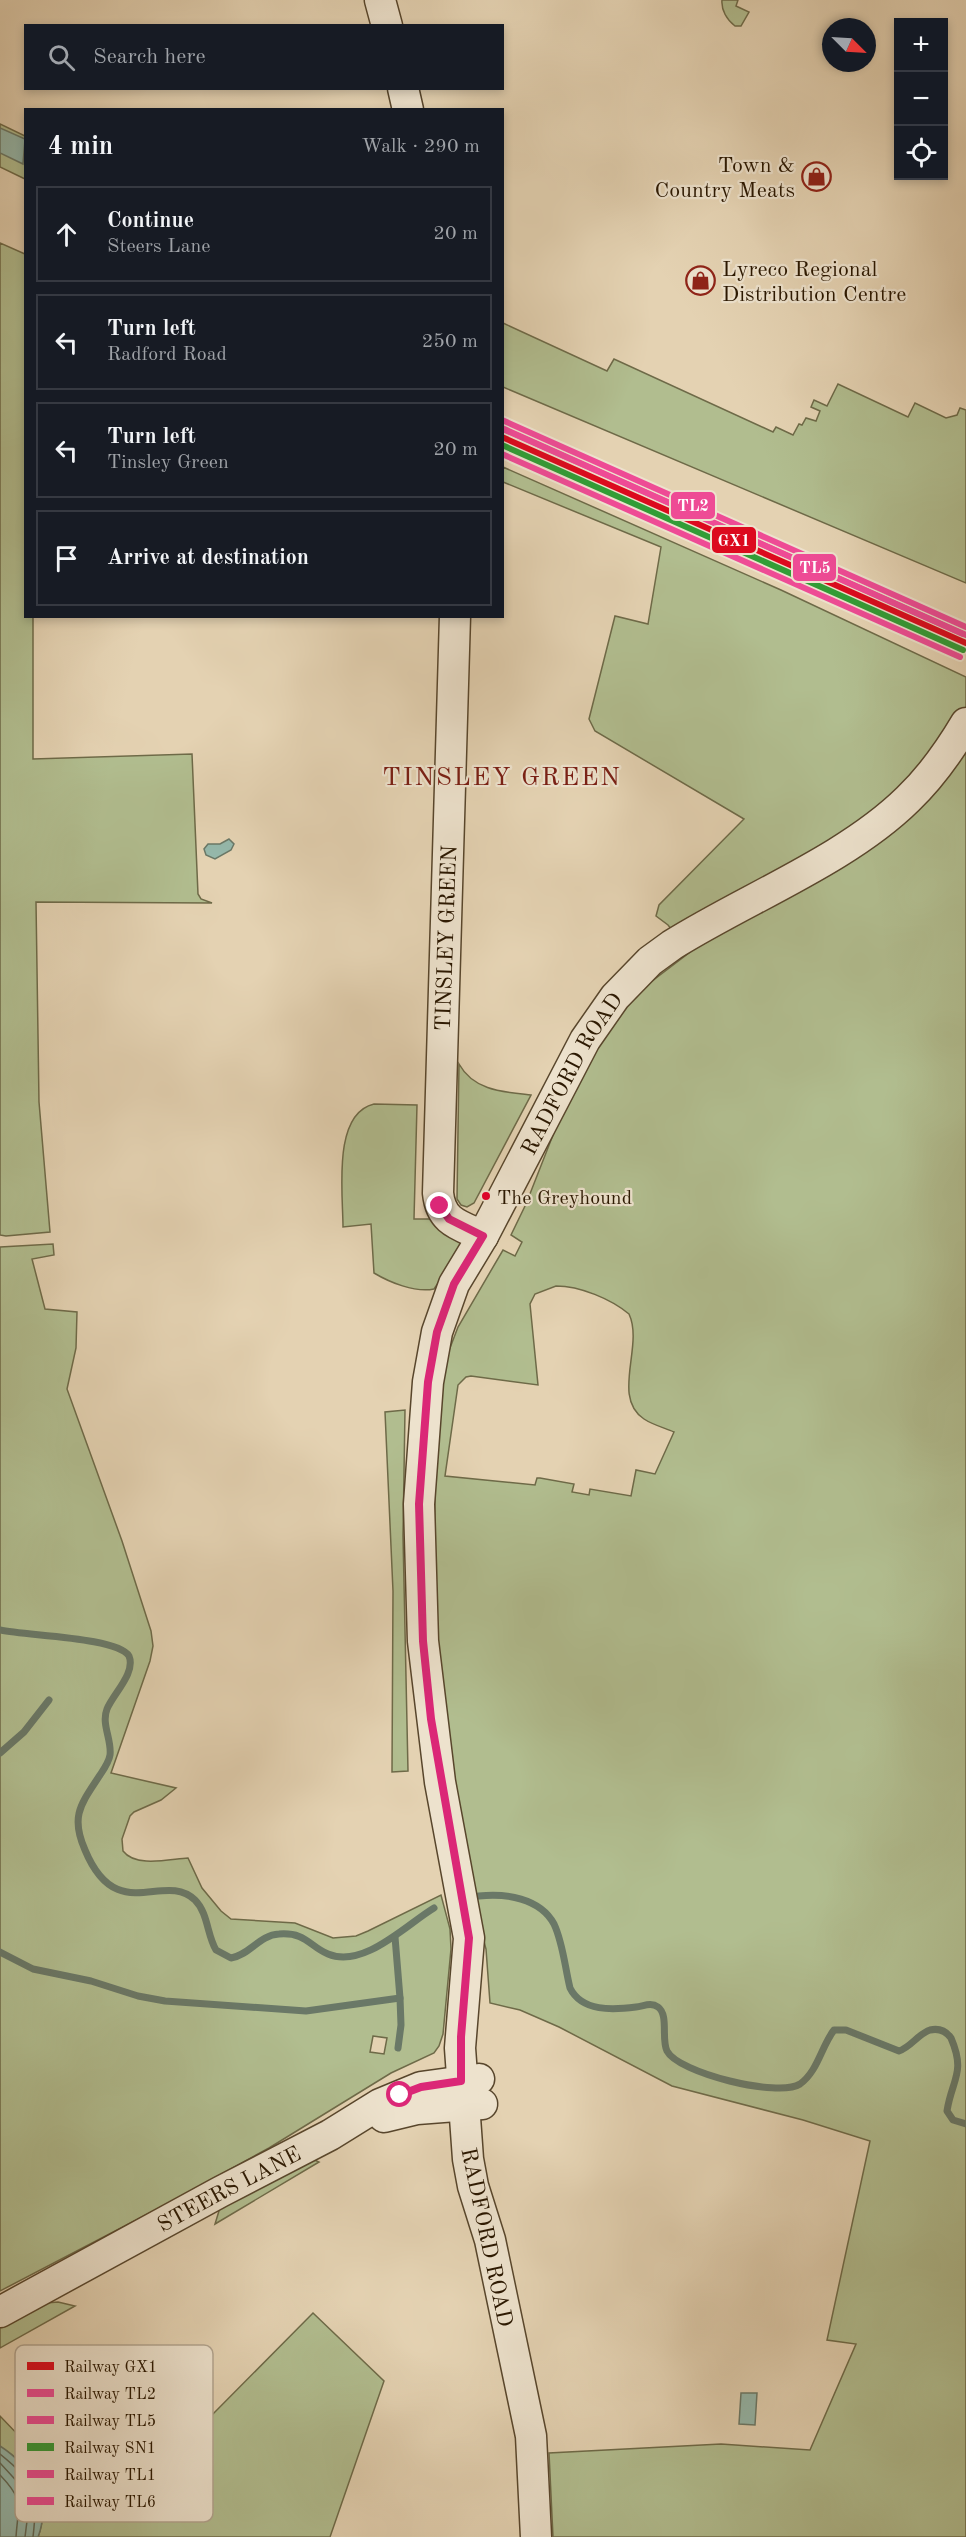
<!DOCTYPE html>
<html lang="en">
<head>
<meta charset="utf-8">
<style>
  body { margin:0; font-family:"Old Standard TT",serif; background:#242831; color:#f1f3f6 }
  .controls { position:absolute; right:18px; top:18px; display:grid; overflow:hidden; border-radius:0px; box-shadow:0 3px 9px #0003 }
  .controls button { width:54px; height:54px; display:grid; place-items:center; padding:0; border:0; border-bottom:2px solid #363941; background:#171b24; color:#f1f3f6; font:30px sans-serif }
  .compass { position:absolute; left:822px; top:18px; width:54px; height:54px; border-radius:50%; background:#171b24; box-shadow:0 3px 9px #0003; rotate:114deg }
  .stop { position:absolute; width:18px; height:18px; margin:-14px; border:4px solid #db2777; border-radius:50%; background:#fff }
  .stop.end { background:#db2777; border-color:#fff; box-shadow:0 2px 6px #0008 }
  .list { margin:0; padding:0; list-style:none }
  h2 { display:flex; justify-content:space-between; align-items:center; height:78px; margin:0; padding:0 24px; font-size:26px }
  h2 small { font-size:20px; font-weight:400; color:#9ea1a6 }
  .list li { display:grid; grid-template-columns:39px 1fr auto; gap:18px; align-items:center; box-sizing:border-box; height:96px; margin:0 12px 12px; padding:0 12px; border:2px solid #363941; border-radius:0px }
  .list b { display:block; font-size:22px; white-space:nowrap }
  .list p { margin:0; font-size:20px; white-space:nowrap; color:#9ea1a6 }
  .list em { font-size:20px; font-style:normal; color:#9ea1a6 }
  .icon { flex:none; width:33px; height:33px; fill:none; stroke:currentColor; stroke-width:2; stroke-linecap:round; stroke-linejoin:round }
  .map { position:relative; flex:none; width:966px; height:2537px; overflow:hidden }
  .search { position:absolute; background:#171b24; box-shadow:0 3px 9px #0003; left:24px; top:24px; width:480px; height:66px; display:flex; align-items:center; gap:15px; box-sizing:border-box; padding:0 21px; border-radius:0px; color:#9ea1a6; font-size:22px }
  .panel { position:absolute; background:#171b24; box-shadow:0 3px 9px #0003; left:24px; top:108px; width:480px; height:510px; border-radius:0px }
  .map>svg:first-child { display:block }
  .green { fill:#b1bd8f; stroke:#6e6a48; stroke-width:1.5; fill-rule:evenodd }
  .water { fill:#95b8ab; stroke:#6a7867; stroke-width:1.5 }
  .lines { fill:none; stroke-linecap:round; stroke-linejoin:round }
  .shore { stroke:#606856; stroke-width:1.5 }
  .stream { stroke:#6a7867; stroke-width:7 }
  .minor-casing { stroke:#58462c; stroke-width:33 }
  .minor { stroke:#ede2cd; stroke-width:30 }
  .rail-1-casing { stroke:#ede2cd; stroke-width:10 }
  .rail-2-casing { stroke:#ede2cd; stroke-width:10 }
  .rail-3-casing { stroke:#ede2cd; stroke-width:10 }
  .rail-4-casing { stroke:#ede2cd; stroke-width:10 }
  .rail-5-casing { stroke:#ede2cd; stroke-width:10 }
  .rail-6-casing { stroke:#ede2cd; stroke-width:10 }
  .rail-1 { stroke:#dc0a1e; stroke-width:6 }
  .rail-2 { stroke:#ee4b95; stroke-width:6 }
  .rail-3 { stroke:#ee4b95; stroke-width:6 }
  .rail-4 { stroke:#329d36; stroke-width:6 }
  .rail-5 { stroke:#ee4b95; stroke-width:6 }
  .rail-6 { stroke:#ee4b95; stroke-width:6 }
  .route { stroke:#db2777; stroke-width:8 }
  .bus-dot { fill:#e4002b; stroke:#ede2cd; stroke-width:2 }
  .labels { text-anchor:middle; stroke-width:4.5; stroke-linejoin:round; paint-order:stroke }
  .bus-label { font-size:20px; fill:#2a1700; stroke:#ede2cd; text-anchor:start }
  .poi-label { font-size:22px; fill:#2a1700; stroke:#ede2cd; text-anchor:end }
  .street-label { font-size:22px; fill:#2a1700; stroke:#ede2cd }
  .quarter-label { font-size:26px; letter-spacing:1.5px; fill:#7a1f14; stroke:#ede2cd }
  .key { fill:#ede2cd; stroke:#b2a590; stroke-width:1.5 }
  .key-label { font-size:16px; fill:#2a1700 }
  .line-badge { stroke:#ede2cd; stroke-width:2 }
  .badge-label { font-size:16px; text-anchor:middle; font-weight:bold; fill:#fff }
</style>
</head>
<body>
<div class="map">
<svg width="966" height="2537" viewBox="0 0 966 2537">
  <rect width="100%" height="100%" fill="#e4d2b2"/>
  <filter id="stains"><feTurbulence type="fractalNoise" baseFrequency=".00333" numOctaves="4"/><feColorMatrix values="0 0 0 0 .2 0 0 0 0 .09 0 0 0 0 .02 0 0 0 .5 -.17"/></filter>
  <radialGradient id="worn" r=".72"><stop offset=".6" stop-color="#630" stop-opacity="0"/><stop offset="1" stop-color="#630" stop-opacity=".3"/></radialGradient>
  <!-- green -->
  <g class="green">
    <path d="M722 0H738L736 6 749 12 741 26H735C727 20 721 10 722 0Z"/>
    <polygon points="0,124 25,136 25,179 0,167"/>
    <polygon points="0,243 25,254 26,616 33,617 33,759 192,754 198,894 201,899 212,903 36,902 39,1102 50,1232 6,1236 0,1235"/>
    <polygon points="503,323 607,371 614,359 773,432 776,427 793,435 799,424 802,425 806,418 816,421 820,411 811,407 814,400 827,406 838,384 908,417 915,403 946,418 957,415 960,408 966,410 966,583 503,387"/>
    <path d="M503 467 781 590 966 677V2537H553L549 2453 721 2444 810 2450 856 2344 827 2340 870 2141 803 2120 672 2086 559 2027 520 2010 490 2003 486 1949 466 1873 442 1754 434 1604 435 1474 445 1361 458 1327 503 1250 515 1256 522 1242 511 1235 526 1204 562 1112 604 1028 639 991 690 952 668 925 656 916 659 905 744 819 595 731 589 719 615 616 648 624 661 547 503 482ZM556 1286C580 1286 611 1299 629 1314 644 1346 611 1397 644 1419 653 1425 665 1428 674 1432L655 1474 636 1470 631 1496 590 1489 589 1495 572 1492 574 1484 540 1478H537L535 1485 445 1476 458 1385 466 1377 471 1376 538 1385 530 1304 535 1294Z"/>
    <path d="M459 1064C474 1091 504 1092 531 1095L474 1203 467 1207 461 1205 457 1199Z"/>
    <path d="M374 1104 417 1105 414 1219H431L462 1243 452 1263 434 1289C415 1293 389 1282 374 1273L371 1224 343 1227C343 1193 332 1114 374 1104Z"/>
    <path d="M53 1244 54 1255 32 1259 45 1309 77 1312 76 1348 67 1389 122 1541 151 1631 153 1646 150 1661 111 1773 176 1788 161 1800 134 1812 130 1816 122 1839 123 1851C136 1868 170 1859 188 1858L202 1888 221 1911 231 1919 295 1923 333 1938 356 1936 368 1931 441 1895 450 1929 451 1949 443 2034 439 2046 434 2053 391 2073 269 2148 165 2205 0 2291V1247ZM373 2036 387 2038 384 2054 370 2052Z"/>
    <polygon points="405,1410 403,1536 408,1771 392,1772 393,1591 385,1412"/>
    <polygon points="308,2157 319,2162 215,2224 222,2201"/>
    <polygon points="58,2302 75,2306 0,2348 0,2326 46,2303"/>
    <path d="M313 2313 384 2381 330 2537H38C52 2500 31 2466 0 2447V2416L69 2488 109 2519Z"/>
  </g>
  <!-- water -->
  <g class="water">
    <polygon points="0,128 25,139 23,164 0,153"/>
    <polygon points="229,839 234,844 231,850 215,859 206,855 204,849 208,844 220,844"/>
    <polygon points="741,2393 757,2393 755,2425 739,2424"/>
    <path d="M0 2446C31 2466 52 2500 38 2537H0Z"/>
  </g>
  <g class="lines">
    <!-- shore -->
    <g class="shore">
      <path d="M0 2454C36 2483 38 2493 33 2537"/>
      <polyline points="0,2463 23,2488 29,2505 25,2537"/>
      <path d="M0 2475C25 2501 18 2505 16 2537"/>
    </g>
    <!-- stream -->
    <g class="stream">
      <path d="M0 1630C26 1636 117 1637 129 1656 136 1673 113 1694 107 1709 101 1724 112 1740 110 1755 109 1762 104 1769 100 1775 81 1804 70 1816 85 1850 117 1927 164 1870 195 1900 208 1913 207 1935 216 1950L231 1958C250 1955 259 1935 279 1934 306 1932 309 1946 328 1954 364 1969 407 1924 434 1908"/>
      <polyline points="0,1753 24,1732 49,1700"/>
      <path d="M479 1896C505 1893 540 1898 554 1924 563 1943 565 1968 570 1988 582 2012 613 2010 636 2007 644 2006 651 2002 658 2007 669 2015 661 2039 667 2051 678 2073 779 2098 800 2084 818 2071 821 2047 834 2030H846L899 2051C911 2047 918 2034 930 2030 939 2028 946 2031 951 2038 966 2073 952 2079 947 2111L953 2120 966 2124"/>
      <polyline points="0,1952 33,1969 91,1981 138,1996 165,2001 306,2011 400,1998 395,1937"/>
      <polyline points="398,2048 401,2025 400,1998"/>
    </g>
    <defs>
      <g id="minor">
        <polyline points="380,0 387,26"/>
        <polyline points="403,88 408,110"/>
        <path d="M455 616 438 1193C441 1222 459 1225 483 1236"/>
        <polyline points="384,2117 417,2109 482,2104"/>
        <path id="s1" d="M0 2312 220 2192 330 2135 380 2104 421 2087 479 2079"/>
        <path id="s2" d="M536 2537 531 2436 490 2240 473 2186 468 2159 460 2048 469 1938 440 1782 423 1641 419 1504 428 1382 437 1332 454 1284 483 1236 585 1040 615 997 650 961 672 945C747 898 846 860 908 799 931 777 950 750 966 723"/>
      </g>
    </defs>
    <!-- minor casing -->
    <use href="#minor" class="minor-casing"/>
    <!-- minor -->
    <use href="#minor" class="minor"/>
    <defs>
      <polyline id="rail-1" points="502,437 966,643"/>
      <polyline id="rail-2" points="502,420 966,627"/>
      <polyline id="rail-3" points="502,428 963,634"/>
      <polyline id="rail-4" points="502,445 963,650"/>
      <polyline id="rail-5" points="505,430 966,635"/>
      <polyline id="rail-6" points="502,454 960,657"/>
    </defs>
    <!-- rail-1 casing -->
    <use href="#rail-1" class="rail-1-casing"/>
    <!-- rail-2 casing -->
    <use href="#rail-2" class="rail-2-casing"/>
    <!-- rail-3 casing -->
    <use href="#rail-3" class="rail-3-casing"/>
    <!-- rail-4 casing -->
    <use href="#rail-4" class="rail-4-casing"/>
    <!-- rail-5 casing -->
    <use href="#rail-5" class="rail-5-casing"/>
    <!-- rail-6 casing -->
    <use href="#rail-6" class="rail-6-casing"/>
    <!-- rail-1 -->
    <use href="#rail-1" class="rail-1"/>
    <!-- rail-2 -->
    <use href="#rail-2" class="rail-2"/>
    <!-- rail-3 -->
    <use href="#rail-3" class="rail-3"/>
    <!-- rail-4 -->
    <use href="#rail-4" class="rail-4"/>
    <!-- rail-5 -->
    <use href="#rail-5" class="rail-5"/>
    <!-- rail-6 -->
    <use href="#rail-6" class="rail-6"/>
  </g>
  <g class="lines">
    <!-- route -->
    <polyline class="route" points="400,2095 421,2087 461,2081 461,2037 469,1938 431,1719 423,1641 419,1504 428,1382 437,1332 454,1284 483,1236 449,1219 440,1206"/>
  </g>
  <!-- icons -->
  <defs>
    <symbol id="shop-ring" viewBox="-11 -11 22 22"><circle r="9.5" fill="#ede2cd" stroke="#8f2418" stroke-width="1.5"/><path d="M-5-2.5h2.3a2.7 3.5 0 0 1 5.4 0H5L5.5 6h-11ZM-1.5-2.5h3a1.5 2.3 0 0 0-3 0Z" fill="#8f2418"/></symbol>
  </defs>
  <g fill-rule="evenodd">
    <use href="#shop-ring" x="800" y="160" width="33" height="33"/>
    <use href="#shop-ring" x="684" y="264" width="33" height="33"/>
  </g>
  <!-- markers -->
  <circle class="bus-dot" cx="486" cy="1196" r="5"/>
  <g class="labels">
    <!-- bus labels -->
    <g class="bus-label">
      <text x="497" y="1204">The Greyhound</text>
    </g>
    <!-- poi labels -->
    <g class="poi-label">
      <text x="795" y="172">Town &amp;<tspan x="795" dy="25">Country Meats</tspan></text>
      <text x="722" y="276" text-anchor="start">Lyreco Regional<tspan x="722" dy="25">Distribution Centre</tspan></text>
    </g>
    <!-- street labels -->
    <g class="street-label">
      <text transform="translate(445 938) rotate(-88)" y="8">TINSLEY GREEN</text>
      <text dy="8" stroke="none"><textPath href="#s2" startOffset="1510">RADFORD ROAD</textPath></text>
      <text dy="8" stroke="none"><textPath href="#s1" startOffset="260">STEERS LANE</textPath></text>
      <text transform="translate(488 2237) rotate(78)" y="8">RADFORD ROAD</text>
    </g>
    <!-- quarter labels -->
    <g class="quarter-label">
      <text x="502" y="785">TINSLEY GREEN</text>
    </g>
  </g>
  <!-- legend -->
  <rect x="15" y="2345" width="198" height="177" rx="9" class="key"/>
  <rect x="27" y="2362" width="27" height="8" fill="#dc0a1e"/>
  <rect x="27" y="2389" width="27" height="8" fill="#ee4b95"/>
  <rect x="27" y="2416" width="27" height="8" fill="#ee4b95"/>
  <rect x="27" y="2443" width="27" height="8" fill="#329d36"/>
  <rect x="27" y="2470" width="27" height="8" fill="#ee4b95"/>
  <rect x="27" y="2497" width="27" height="8" fill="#ee4b95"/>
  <g class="key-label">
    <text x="64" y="2372">Railway GX1</text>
    <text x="64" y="2399">Railway TL2</text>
    <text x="64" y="2426">Railway TL5</text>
    <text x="64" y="2453">Railway SN1</text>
    <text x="64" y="2480">Railway TL1</text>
    <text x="64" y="2507">Railway TL6</text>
  </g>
  <g class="line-badge">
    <rect x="670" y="491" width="46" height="29" rx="6" fill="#ee4b95"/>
    <rect x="711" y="526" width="46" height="28" rx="6" fill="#dc0a1e"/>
    <rect x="792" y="553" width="45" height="29" rx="6" fill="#ee4b95"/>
  </g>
  <g class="badge-label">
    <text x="693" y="511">TL2</text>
    <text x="734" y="546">GX1</text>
    <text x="815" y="573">TL5</text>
  </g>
  <rect width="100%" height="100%" filter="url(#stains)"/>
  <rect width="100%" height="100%" fill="url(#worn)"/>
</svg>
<div class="controls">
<button>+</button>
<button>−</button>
<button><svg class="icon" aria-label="locate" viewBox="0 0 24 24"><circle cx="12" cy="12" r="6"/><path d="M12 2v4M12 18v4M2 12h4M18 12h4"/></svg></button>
</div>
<svg class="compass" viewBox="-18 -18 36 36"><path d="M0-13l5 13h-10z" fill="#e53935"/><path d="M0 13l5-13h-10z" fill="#9ea1a6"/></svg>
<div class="stop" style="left:400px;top:2095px"></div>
<div class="stop end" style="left:440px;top:1206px"></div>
<div class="search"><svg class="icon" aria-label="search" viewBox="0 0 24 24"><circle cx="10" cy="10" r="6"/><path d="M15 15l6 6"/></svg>Search here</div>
<section class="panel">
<h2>4 min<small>Walk · 290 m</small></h2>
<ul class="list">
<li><svg class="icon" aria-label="ahead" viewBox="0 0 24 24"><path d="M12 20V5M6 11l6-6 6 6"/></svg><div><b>Continue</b><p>Steers Lane</p></div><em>20 m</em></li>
<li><svg class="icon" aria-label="left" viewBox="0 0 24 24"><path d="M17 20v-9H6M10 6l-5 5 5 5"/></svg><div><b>Turn left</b><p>Radford Road</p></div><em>250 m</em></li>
<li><svg class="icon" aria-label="left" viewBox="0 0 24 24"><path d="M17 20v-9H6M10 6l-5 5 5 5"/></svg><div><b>Turn left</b><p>Tinsley Green</p></div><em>20 m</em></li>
<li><svg class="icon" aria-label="arrive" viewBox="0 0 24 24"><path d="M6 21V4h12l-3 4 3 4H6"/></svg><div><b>Arrive at destination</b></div></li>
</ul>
</section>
</div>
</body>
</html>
